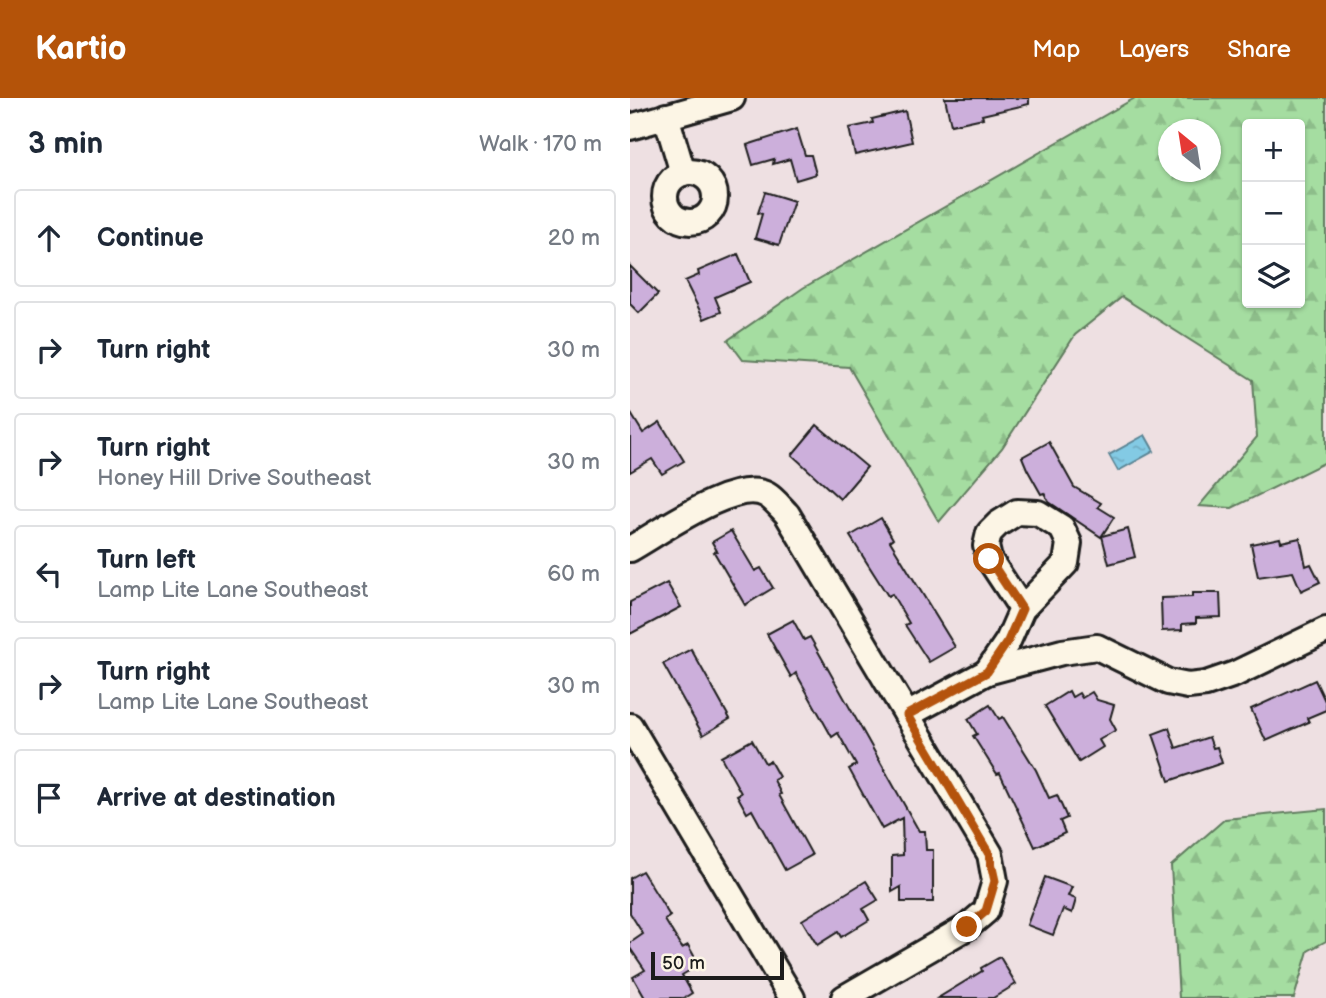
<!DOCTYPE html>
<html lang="en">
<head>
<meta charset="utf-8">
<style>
  body { margin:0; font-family:"Balsamiq Sans",sans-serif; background:#f6f6f7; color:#1f2937 }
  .controls { position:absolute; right:21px; top:21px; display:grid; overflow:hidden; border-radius:7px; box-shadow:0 2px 5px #0004 }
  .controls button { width:63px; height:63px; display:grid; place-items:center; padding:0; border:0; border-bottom:2px solid #e0e1e3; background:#fff; color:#1f2937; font:35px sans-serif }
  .compass { position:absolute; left:528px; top:21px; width:63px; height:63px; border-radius:50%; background:#fff; box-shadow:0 2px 5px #0004; rotate:330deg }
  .scale { position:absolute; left:21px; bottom:18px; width:133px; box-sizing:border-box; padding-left:7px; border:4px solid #1c1c1c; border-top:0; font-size:19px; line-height:24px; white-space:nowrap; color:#1c1c1c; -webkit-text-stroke:5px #fcf5e5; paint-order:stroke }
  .stop { position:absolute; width:21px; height:21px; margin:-16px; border:5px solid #b45309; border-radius:50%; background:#fff }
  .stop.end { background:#b45309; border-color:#fff; box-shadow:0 2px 7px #0008 }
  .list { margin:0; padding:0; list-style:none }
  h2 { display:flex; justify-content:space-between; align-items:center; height:91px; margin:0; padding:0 28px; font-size:30px }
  h2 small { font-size:23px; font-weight:400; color:#747a83 }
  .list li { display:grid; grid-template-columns:46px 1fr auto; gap:21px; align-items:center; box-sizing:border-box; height:98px; margin:0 14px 14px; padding:0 14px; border:2px solid #e0e1e3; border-radius:7px }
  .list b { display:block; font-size:26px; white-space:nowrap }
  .list p { margin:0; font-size:23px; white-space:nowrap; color:#747a83 }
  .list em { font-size:23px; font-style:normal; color:#747a83 }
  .icon { flex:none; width:38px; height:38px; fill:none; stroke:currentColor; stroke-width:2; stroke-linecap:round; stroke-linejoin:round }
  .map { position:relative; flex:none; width:696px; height:900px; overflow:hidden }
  header { display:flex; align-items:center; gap:42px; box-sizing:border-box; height:98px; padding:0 35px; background:#b45309; color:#fff }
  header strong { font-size:33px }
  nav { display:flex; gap:38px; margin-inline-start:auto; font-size:24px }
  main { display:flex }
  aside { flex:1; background:#fff }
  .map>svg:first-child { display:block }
  .forest { fill:url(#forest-firs); stroke:#607c5e; stroke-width:2; fill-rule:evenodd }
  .water { fill:url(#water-ripples); stroke:#5a8494; stroke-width:2 }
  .building { fill:#ccafdb; stroke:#1c1c1c; stroke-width:2 }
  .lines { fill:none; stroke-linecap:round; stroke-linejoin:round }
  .minor-casing { stroke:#1c1c1c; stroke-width:30 }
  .minor { stroke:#fcf5e5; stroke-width:24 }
  .route { stroke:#b45309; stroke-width:9 }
</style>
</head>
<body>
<header>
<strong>Kartio</strong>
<nav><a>Map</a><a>Layers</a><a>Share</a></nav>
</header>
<main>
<aside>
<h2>3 min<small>Walk · 170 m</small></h2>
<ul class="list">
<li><svg class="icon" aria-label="ahead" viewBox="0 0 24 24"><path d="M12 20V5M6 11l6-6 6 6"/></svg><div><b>Continue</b></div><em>20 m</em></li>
<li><svg class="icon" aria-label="right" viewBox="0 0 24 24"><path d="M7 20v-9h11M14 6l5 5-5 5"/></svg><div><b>Turn right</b></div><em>30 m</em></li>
<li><svg class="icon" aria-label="right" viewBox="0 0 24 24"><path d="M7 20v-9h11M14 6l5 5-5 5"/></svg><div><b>Turn right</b><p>Honey Hill Drive Southeast</p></div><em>30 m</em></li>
<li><svg class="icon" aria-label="left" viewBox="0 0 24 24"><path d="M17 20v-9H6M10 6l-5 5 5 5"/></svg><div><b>Turn left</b><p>Lamp Lite Lane Southeast</p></div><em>60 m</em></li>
<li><svg class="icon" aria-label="right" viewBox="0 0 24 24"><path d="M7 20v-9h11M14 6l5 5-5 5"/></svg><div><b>Turn right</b><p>Lamp Lite Lane Southeast</p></div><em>30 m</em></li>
<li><svg class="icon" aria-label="arrive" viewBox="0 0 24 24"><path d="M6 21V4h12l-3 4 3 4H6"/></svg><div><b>Arrive at destination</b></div></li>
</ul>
</aside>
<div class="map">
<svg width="696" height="900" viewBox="0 0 696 900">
  <defs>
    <pattern id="forest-firs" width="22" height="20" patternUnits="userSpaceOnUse" patternTransform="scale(1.75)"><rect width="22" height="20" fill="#a5dda1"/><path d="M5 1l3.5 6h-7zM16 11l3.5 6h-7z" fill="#8dbd8a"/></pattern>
    <pattern id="water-ripples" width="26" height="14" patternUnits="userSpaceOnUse" patternTransform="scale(1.75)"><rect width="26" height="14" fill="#83cae4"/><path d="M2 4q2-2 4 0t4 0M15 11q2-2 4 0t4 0" fill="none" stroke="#71adc3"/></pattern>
  </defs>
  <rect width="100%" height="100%" fill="#eee0e2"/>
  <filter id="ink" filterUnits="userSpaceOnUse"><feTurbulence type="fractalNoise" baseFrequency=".0143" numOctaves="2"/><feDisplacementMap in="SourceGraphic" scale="14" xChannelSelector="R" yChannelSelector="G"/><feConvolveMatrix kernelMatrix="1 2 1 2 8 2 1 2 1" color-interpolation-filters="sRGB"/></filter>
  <g filter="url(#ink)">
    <!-- forest -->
    <g class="forest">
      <path d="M505 0H696V364L602 410 569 408 627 339 623 282 492 199 445 237 372 350 309 424 219 269 113 262 98 242 173 190ZM670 26V205H617V26ZM538 32H580V74H538Z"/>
      <polygon points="696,711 696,843 678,853 664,900 549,900 541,768 595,721"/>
    </g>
    <!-- water -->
    <polygon class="water" points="515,337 524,353 488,373 479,357"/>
    <!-- building -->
    <g class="building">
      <polygon points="315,0 399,0 399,6 352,17 353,20 321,27"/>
      <polygon points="275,13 282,44 225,57 219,30 243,25 242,21"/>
      <polygon points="167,31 175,57 181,57 186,76 166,82 160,61 143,66 144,61 123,67 117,47"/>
      <polygon points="135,94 164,103 149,147 125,140 132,116 128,115"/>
      <polygon points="108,156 120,184 85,199 91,214 74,221 55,183 69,177 68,173"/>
      <polygon points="0,168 28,196 9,215 0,206"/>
      <polygon points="0,314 13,335 30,324 54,363 32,376 22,361 0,374"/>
      <polygon points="187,327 237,369 210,401 162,357"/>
      <polygon points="419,344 444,389 471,405 468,409 484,419 471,439 419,404 414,395 411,396 397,371 392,359"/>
      <polygon points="251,420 263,441 260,443 325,549 299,564 275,527 279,525 262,496 258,498 220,438"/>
      <polygon points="498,431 505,459 479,466 472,438"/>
      <polygon points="101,433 125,473 131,470 143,490 115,507 84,454 87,453 82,444"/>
      <polygon points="650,440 651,444 670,440 676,468 681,466 690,484 671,493 663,474 628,479 621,446"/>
      <polygon points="37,485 51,509 0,536 0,504"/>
      <polygon points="562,495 590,495 591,519 566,520 566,525 552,526 552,532 532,533 531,500 562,499"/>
      <polygon points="163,522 174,542 180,539 289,733 295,733 296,752 303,752 303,804 271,804 271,789 262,794 262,758 273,757 272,720 252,731 219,671 226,667 208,635 202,639 166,575 161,579 137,536"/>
      <polygon points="61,551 100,621 73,637 33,566"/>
      <polygon points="685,582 696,605 696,612 677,620 679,624 636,643 621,611"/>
      <polygon points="439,593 442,599 449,595 452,600 462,594 467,602 484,607 480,621 486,632 469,642 473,649 449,664 415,608"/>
      <polygon points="360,607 369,621 373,619 406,672 419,700 427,697 437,720 430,723 435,735 405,749 370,675 367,676 343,638 347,636 338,621"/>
      <polygon points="539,630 546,650 579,639 583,650 587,649 592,665 539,683 523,636"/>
      <polygon points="122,642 135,665 140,663 149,679 144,682 151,696 149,697 182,757 155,772 122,712 117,715 107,697 111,695 91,659"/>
      <polygon points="12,773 40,818 35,822 52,850 58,847 69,867 52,877 62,895 54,900 15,900 3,879 15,872 0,850 0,845 13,836 0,815 0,780"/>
      <polygon points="415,779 442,789 438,798 446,801 442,815 433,811 423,837 397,827"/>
      <polygon points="236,783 248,802 233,811 239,822 211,839 208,834 187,847 172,822"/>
      <polygon points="370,859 386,886 363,900 308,900 352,873 351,870"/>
    </g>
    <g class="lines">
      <defs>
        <g id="minor">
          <polyline points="36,18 53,75"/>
          <polyline points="0,29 102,0"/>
          <circle cx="60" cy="99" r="25"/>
          <path d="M0 451C29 435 106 379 137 397 144 401 151 410 157 416L360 756 365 783 356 813 337 829 214 900"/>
          <polyline points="357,574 378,543 392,511 436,465 439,445 432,430 408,415 387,414 368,426 359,435 356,448 359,461 392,511"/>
          <polyline points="277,617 357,574 432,554 467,549 538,584 558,588 576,586 605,576 696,532"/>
          <polyline points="0,628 162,900"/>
        </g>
      </defs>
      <!-- minor casing -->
      <use href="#minor" class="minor-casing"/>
      <!-- minor -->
      <use href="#minor" class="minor"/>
    </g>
  </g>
  <g class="lines" filter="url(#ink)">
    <!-- route -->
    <polyline class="route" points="337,829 356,813 365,783 359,756 277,617 357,574 378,543 392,511 359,461"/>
  </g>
</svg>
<div class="controls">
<button>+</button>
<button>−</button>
<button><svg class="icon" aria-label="layers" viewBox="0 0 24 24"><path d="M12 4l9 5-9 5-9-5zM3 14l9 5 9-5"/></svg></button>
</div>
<svg class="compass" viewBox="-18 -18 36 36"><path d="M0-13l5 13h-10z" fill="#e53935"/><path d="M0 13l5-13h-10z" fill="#747a83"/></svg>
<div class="scale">50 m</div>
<div class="stop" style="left:359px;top:461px"></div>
<div class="stop end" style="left:337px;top:829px"></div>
</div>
</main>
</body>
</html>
